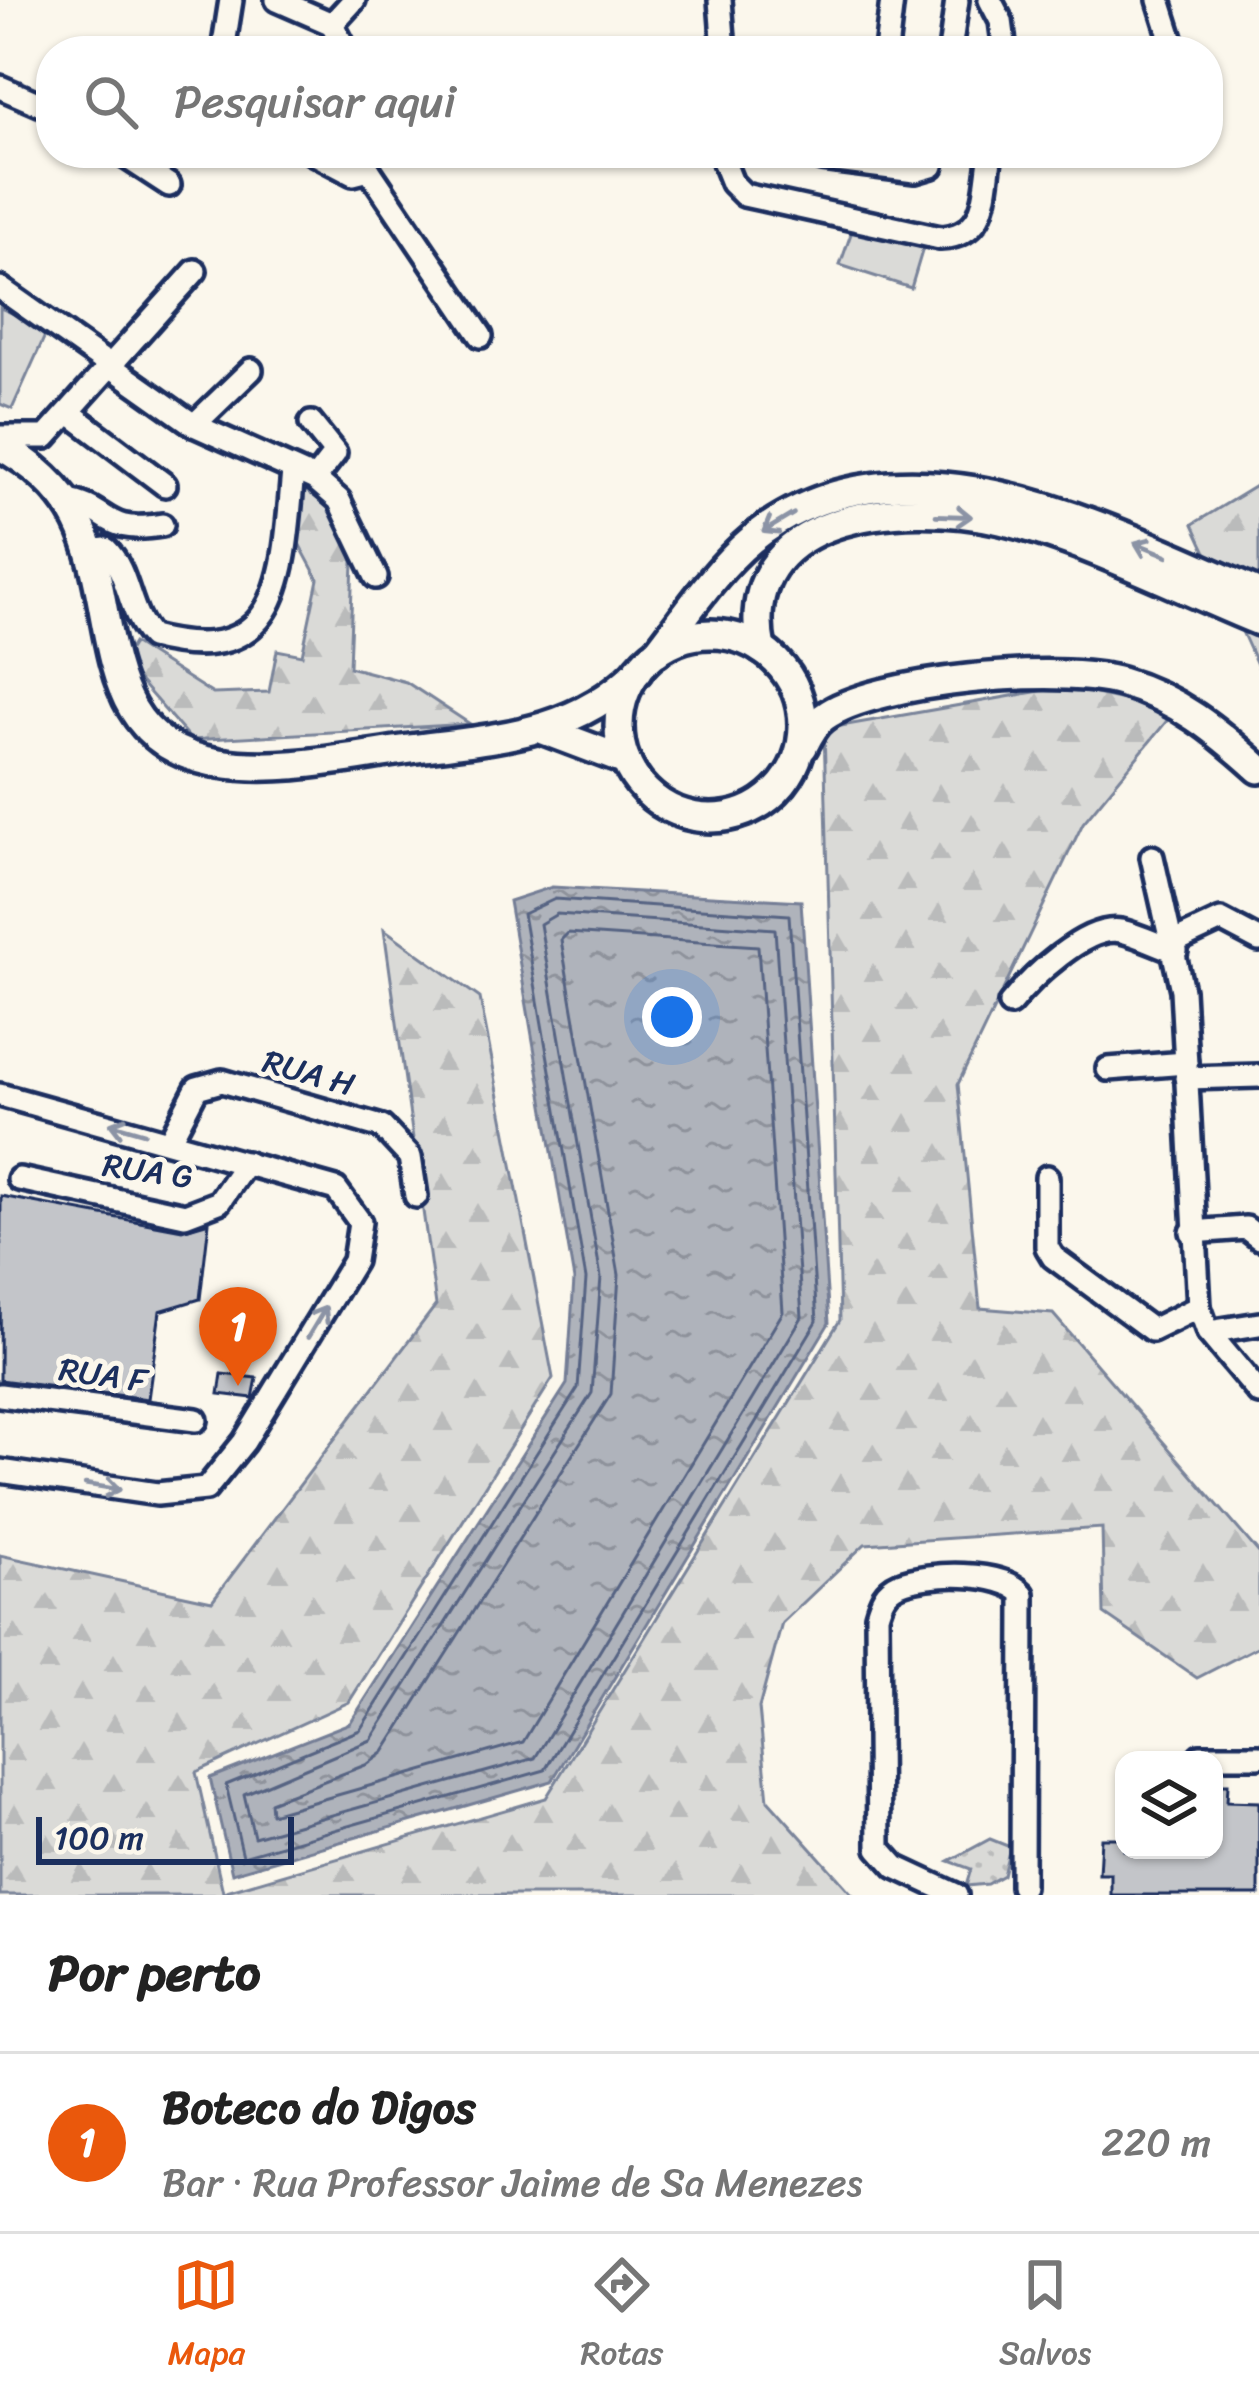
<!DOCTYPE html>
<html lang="pt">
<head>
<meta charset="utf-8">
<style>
  body { margin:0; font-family:Sriracha,sans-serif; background:#f2f2f2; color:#222 }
  .controls { position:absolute; right:36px; bottom:36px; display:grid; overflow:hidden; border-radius:24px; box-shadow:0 3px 9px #0004 }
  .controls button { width:108px; height:108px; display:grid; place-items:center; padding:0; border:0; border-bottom:3px solid #e0e0e0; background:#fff; color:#222; font:60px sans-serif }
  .scale { position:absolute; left:36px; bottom:30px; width:258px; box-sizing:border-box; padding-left:12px; border:6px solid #1b2f5e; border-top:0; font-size:33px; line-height:42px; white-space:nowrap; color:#1b2f5e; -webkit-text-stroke:9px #fbf7ec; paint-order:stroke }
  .you { position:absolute; left:672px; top:1017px; width:42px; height:42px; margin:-30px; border:9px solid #fff; border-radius:50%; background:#1a73e8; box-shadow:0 0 0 18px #1a73e833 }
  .badge { display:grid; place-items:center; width:78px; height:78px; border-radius:50%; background:#ea580c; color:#fff; font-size:39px; font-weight:700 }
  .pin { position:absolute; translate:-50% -99px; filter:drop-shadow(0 3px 6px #0008) }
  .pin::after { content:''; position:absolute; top:63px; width:42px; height:36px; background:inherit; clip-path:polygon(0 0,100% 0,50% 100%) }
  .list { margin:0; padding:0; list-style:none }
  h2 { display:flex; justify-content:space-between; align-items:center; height:156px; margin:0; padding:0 48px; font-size:51px }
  h2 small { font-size:39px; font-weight:400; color:#767676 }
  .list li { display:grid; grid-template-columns:78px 1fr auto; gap:36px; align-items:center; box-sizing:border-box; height:180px; padding:0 48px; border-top:3px solid #e0e0e0 }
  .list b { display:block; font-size:45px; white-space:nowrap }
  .list p { margin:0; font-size:39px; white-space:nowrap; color:#767676 }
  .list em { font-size:39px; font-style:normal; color:#767676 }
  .icon { flex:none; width:66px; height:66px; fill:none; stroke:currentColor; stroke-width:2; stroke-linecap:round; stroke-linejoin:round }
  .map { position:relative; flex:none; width:1259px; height:1895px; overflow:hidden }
  .search { position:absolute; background:#fff; box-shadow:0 3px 9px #0004; left:36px; right:36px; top:36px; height:132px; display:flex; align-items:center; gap:30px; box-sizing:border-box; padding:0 42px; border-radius:48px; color:#767676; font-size:45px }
  .sheet { height:336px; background:#fff }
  nav { display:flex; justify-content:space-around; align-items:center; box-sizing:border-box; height:168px; border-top:3px solid #e0e0e0; background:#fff; font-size:33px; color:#767676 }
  nav a { display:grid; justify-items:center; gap:6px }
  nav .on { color:#ea580c }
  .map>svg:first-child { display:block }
  .grass { fill:url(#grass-dots); stroke:#7a849a; stroke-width:3 }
  .forest { fill:url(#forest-firs); stroke:#7a849a; stroke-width:3 }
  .pitch { fill:#dadad7; stroke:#7a849a; stroke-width:3 }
  .water { fill:url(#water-ripples); stroke:#747e96; stroke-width:3 }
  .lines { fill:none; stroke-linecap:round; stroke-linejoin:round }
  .shore { stroke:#566483; stroke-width:3 }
  .building { fill:#c3c5c9; stroke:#1b2f5e; stroke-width:3 }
  .minor-casing { stroke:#1b2f5e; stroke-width:30 }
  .major-casing { stroke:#1b2f5e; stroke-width:36 }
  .minor { stroke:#fbf7ec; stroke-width:21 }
  .major { stroke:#fbf7ec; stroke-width:27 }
  .oneway { stroke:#8b93a5 }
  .labels { text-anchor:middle; stroke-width:10; stroke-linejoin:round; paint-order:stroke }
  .street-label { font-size:33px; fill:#1b2f5e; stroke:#fbf7ec }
</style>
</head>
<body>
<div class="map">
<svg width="1259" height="1895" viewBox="0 0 1259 1895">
  <defs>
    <pattern id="grass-dots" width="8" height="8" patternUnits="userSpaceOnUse" patternTransform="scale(3)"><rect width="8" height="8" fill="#dadad7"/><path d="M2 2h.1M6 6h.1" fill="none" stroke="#babbbb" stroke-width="1.8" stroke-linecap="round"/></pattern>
    <pattern id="forest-firs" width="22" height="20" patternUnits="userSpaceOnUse" patternTransform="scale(3)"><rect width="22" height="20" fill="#dadad7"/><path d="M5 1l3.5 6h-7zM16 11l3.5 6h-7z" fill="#babbbb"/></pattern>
    <pattern id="water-ripples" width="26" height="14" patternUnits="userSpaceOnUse" patternTransform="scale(3)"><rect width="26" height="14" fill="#afb3bb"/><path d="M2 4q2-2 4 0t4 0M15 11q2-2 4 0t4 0" fill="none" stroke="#8e929b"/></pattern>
  </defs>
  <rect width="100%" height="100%" fill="#fbf7ec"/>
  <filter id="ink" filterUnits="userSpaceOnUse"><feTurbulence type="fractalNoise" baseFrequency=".00833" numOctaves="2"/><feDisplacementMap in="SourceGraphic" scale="24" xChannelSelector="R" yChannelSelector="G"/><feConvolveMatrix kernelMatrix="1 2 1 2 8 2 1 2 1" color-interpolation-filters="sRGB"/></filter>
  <g filter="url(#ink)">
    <!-- grass -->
    <polygon class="grass" points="990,1839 1010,1847 1003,1875 987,1884 966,1886 971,1869 949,1861"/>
    <!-- forest -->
    <g class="forest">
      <polygon points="1259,484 1259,669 1193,524"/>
      <polygon points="298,486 341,513 353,562 349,667 406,682 470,724 191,740 122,661 133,643 213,694 269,692 277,650 302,655 318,579 296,538"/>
      <polygon points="1063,687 1175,711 1083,823 958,1084 980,1308 1053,1314 1259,1553 1259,1646 1197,1678 1104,1614 1102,1528 865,1544 782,1623 759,1708 768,1800 853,1895 0,1895 0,1555 212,1601 436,1305 384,929 480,998 553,1378 349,1702 196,1772 223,1892 546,1798 840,1320 824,729"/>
    </g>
    <!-- pitch -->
    <g class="pitch">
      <polygon points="853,228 923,248 911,288 840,265"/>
      <polygon points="0,308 48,329 12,409 0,404"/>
    </g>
    <!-- water -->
    <polygon class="water" points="552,887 801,901 829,1323 552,1781 232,1873 210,1778 350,1723 567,1384 574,1280 509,901"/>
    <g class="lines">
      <!-- shore -->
      <g class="shore">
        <polygon points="555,899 789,915 817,1321 545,1770 243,1856 226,1785 360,1730 578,1388 586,1279 523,914"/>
        <polygon points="557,914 775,929 802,1317 535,1758 254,1837 244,1794 371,1740 592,1393 601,1277 540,924"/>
        <polygon points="568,933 758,946 783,1312 523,1742 271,1814 270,1802 368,1764 384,1752 611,1394 619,1275 561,940"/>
      </g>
    </g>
    <!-- building -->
    <g class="building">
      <polygon points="1,1196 182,1230 209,1222 200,1299 160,1311 148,1399 0,1380"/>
      <polygon points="222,1374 257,1378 253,1398 219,1394"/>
      <polygon points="1214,1784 1228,1784 1227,1801 1259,1802 1259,1895 1111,1895 1111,1874 1099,1874 1101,1838 1124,1838 1124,1850 1214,1850"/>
    </g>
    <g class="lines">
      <defs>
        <g id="minor">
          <polyline points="277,0 332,24 354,0"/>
          <polyline points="990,0 1001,21 1005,51"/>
          <polyline points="1159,0 1175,51"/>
          <polyline points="332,24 346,51"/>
          <polyline points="544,49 724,51 720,0"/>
          <polyline points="223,51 231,0"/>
          <polyline points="886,51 892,0"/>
          <polyline points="950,51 957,0"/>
          <polyline points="0,87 51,109"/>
          <polyline points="120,153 169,185"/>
          <polyline points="313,153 353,174 369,170"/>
          <path d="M720 153 732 183 744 195 940 238C989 235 984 193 991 153"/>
          <polyline points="822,159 915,171 932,166 935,153"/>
          <polyline points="369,170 481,336"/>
          <polyline points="0,288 194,425 315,479 339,500 376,577"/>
          <polyline points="71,414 165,485"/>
          <polyline points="311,423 335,453 315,479"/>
          <polyline points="194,425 251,370"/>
          <polyline points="0,437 46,437 195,271"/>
          <path d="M64 500C113 508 100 535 162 525"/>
          <path d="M90 551 106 549C130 573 127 611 151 637 285 672 284 570 293 471"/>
          <polyline points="1152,857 1182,990 1199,1307 1208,1332 1259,1393"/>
          <polyline points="1174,942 1221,920 1259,940"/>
          <path d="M1010 1004C1030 979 1086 924 1121 931 1139 935 1158 945 1176 951"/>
          <polyline points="1108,1069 1186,1063"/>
          <polyline points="1186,1078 1259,1076"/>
          <polyline points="0,1095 336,1189 360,1222 354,1261 244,1442 206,1489 157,1494 0,1471"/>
          <polyline points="170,1140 197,1088 222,1081 382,1127 410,1157 416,1196"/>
          <polyline points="1047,1177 1047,1247 1053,1257 1152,1330 1199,1307"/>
          <polyline points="19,1179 185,1215 219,1202 246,1163"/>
          <polyline points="1192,1232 1246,1228 1259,1238"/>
          <polyline points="1208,1332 1259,1324"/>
          <polyline points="0,1395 196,1420"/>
          <polyline points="1200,1756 1259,1756"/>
          <path d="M956 1895 896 1867 879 1848 877 1615C881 1601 885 1590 899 1584 928 1572 1002 1570 1023 1594L1022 1886"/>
        </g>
        <g id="major">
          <path d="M0 446C31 462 62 489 78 521 122 608 87 742 219 763 280 773 350 757 410 749 495 738 575 735 638 671"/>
          <circle cx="711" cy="726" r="92"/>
          <path d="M761 649C733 511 904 498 1001 520 1083 539 1180 589 1259 621"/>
          <path d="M657 652C686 615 715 570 751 540 900 417 1110 530 1259 594"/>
          <polyline points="544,730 626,761"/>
          <path d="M803 747C808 737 814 724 824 717 874 680 1061 664 1121 682 1177 698 1217 731 1259 769"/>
        </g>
      </defs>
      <!-- minor casing -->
      <use href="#minor" class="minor-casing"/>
      <!-- major casing -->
      <use href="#major" class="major-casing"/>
      <!-- minor -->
      <use href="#minor" class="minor"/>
      <!-- major -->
      <use href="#major" class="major"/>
    </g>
    <!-- one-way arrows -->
    <defs><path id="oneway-shaft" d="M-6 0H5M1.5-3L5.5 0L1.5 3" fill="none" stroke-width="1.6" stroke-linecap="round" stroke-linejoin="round" transform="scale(3)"/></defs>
    <g class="oneway">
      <use href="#oneway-shaft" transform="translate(954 516) rotate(2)"/>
      <use href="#oneway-shaft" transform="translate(778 523) rotate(149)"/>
      <use href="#oneway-shaft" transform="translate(1151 549) rotate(-158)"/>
      <use href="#oneway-shaft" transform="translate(127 1128) rotate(-164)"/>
      <use href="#oneway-shaft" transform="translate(317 1322) rotate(-59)"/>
      <use href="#oneway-shaft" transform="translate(103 1487) rotate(9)"/>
    </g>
  </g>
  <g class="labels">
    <!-- street labels -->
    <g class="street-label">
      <text transform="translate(309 1072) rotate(16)" y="12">RUA H</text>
      <text transform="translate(148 1170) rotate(8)" y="12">RUA G</text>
      <text transform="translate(103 1374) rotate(8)" y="12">RUA F</text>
    </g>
  </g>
</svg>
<div class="controls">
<button><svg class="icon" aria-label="layers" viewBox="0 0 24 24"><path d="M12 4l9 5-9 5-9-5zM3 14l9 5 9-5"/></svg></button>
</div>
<div class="scale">100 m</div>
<div class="you"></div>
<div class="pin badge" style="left:238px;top:1386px">1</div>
<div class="search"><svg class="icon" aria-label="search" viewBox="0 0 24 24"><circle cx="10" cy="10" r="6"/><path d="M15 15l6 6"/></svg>Pesquisar aqui</div>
</div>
<section class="sheet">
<h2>Por perto<small></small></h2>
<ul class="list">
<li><span class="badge">1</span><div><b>Boteco do Digos</b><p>Bar · Rua Professor Jaime de Sa Menezes</p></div><em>220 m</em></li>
</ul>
</section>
<nav>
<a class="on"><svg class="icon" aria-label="map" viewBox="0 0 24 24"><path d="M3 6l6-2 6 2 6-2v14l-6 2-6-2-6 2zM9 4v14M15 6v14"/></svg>Mapa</a>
<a><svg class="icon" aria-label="directions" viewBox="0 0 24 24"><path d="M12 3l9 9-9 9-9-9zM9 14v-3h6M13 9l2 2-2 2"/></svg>Rotas</a>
<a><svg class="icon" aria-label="saved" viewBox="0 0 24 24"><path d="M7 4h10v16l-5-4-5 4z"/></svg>Salvos</a>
</nav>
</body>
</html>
